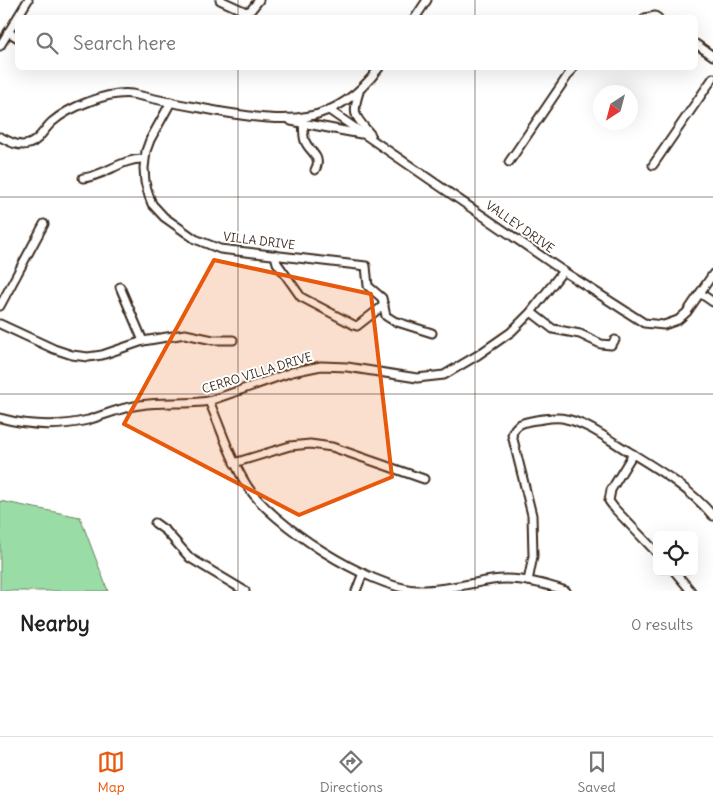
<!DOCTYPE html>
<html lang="en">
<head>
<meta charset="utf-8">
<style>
  body { margin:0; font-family:Delius,sans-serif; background:#f2f2f2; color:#222 }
  .controls { position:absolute; right:15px; bottom:15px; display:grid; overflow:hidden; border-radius:8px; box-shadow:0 5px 20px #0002 }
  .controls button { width:45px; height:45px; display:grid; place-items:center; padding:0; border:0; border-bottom:1px solid #e0e0e0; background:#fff; color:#222; font:25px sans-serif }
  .compass { position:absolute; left:593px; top:85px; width:45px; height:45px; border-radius:50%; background:#fff; box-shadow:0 5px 20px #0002; rotate:216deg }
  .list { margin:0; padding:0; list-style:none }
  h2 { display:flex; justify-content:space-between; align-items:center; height:65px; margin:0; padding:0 20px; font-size:21px }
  h2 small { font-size:16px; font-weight:400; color:#767676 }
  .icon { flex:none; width:28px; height:28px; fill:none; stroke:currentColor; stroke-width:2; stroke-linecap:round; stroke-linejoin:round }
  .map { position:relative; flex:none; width:713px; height:591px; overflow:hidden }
  .search { position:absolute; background:#fff; box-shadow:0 5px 20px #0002; left:15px; right:15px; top:15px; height:55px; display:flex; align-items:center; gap:12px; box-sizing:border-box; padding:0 18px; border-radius:8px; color:#767676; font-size:19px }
  .sheet { height:145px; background:#fff }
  nav { display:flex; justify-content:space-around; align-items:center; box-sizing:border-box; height:70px; border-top:1px solid #e0e0e0; background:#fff; font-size:14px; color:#767676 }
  nav a { display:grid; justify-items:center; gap:2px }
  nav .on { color:#ea580c }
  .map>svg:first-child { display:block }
  .green { fill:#9adca6; stroke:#6a8362 }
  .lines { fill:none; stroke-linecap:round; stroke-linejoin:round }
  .minor-casing { stroke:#3b2a1e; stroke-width:11 }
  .minor { stroke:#fff; stroke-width:7 }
  .marked { fill:#e8590c; fill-opacity:0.2; stroke:#e8590c; stroke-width:4; stroke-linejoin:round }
  .grid { fill:none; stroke:#3b2a1e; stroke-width:1; stroke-opacity:0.55 }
  .labels { text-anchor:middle; stroke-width:4; stroke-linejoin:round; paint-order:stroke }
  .street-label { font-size:12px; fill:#3b2a1e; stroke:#fff }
</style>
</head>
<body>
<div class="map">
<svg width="713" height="591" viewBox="0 0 713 591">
  <rect width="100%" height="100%" fill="#fff"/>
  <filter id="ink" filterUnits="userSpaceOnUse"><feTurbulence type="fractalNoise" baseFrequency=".02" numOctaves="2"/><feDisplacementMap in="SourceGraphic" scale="10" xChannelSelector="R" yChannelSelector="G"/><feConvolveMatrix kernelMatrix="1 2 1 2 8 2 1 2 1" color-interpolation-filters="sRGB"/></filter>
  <g filter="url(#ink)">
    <!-- green -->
    <polygon class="green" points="0,501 80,517 108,591 0,591"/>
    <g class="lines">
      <defs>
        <g id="minor">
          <polyline points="220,0 246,12 251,10 259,0"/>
          <polyline points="415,18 427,0"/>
          <polyline points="645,18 655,16 658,18"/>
          <polyline points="8,32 18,38"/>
          <polyline points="696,44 713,56"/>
          <polyline points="0,46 28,0"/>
          <path d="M359 92C351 117 356 116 371 135"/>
          <polyline points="171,102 150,140 146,151 144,168 145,182 149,196 152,204 164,217 195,239 220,249 366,266 368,286 382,298 386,316 394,321 432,333"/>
          <polyline points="329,110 563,271 644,323 664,325 678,320 687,312 713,274"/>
          <polyline points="291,121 361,134"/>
          <path d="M303 124C304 130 303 136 305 141 309 152 323 156 315 170"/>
          <path d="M0 137C10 142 18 147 29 144 40 140 44 129 52 122 69 107 109 91 132 94 162 101 192 107 222 112 288 123 335 127 379 68"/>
          <polyline points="509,162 573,68"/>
          <polyline points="653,165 713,78"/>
          <path d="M83 178C105 176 122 158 144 159"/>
          <polyline points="275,255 277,263 301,297 354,325 357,326 384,305"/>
          <polyline points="120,287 143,341"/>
          <polyline points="700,293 713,302"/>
          <polyline points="0,306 44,224"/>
          <polyline points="531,312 553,329 580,334 601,344 611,345 615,340"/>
          <polyline points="0,324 54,349 72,355 88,357 102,355 143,341 185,334 213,340 233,340"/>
          <path d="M209 401C221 428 230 459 246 484 270 524 370 588 417 590 442 591 466 584 492 580 516 576 543 583 566 591"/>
          <path d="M0 418C29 426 58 427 88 420 105 415 122 407 140 405 163 401 186 405 209 401L292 372 321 366 347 367 417 378 444 375 478 355 511 332 531 312 563 271"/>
          <polyline points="633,454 611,490 609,501 615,509 657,553"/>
          <polyline points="234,463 290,446 310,444 332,447 424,479"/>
          <polyline points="155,523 166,531 190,558 245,591"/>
          <polyline points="675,572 691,591"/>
          <path d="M528 581 533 556 532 515 512 435C515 423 525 422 536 420 546 419 556 416 566 419 585 423 602 435 618 445 652 466 687 485 713 516"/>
          <polyline points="356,591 363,573"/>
        </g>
      </defs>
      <!-- minor casing -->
      <use href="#minor" class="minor-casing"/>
      <!-- minor -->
      <use href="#minor" class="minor"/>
    </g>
  </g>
  <!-- marked area -->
  <path class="marked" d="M214 260 371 294 392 477 299 515 124 424Z"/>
  <!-- grid -->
  <path class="grid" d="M238 0V18M475 0V18M238 68V591M475 68V591M0 197H713M0 394H713"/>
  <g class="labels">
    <!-- street labels -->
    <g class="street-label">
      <text transform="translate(520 227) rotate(35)" y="4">VALLEY DRIVE</text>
      <text transform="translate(259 241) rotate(7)" y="4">VILLA DRIVE</text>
      <text transform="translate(257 373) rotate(-17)" y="4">CERRO VILLA DRIVE</text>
    </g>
  </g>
</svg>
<div class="controls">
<button><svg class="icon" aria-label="locate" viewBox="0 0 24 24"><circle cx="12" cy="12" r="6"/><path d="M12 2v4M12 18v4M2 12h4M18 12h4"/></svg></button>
</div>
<svg class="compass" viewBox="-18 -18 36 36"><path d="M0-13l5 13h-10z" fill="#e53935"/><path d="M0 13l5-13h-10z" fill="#767676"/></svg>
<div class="search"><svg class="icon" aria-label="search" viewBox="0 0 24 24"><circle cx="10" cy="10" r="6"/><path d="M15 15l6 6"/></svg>Search here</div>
</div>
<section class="sheet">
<h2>Nearby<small>0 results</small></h2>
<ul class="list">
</ul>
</section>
<nav>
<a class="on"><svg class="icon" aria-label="map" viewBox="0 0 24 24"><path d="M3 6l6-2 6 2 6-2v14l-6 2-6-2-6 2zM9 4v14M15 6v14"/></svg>Map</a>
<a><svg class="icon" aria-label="directions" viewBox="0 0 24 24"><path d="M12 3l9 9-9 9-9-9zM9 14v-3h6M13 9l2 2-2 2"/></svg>Directions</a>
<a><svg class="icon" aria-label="saved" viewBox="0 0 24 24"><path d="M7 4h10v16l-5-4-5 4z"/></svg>Saved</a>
</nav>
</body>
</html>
